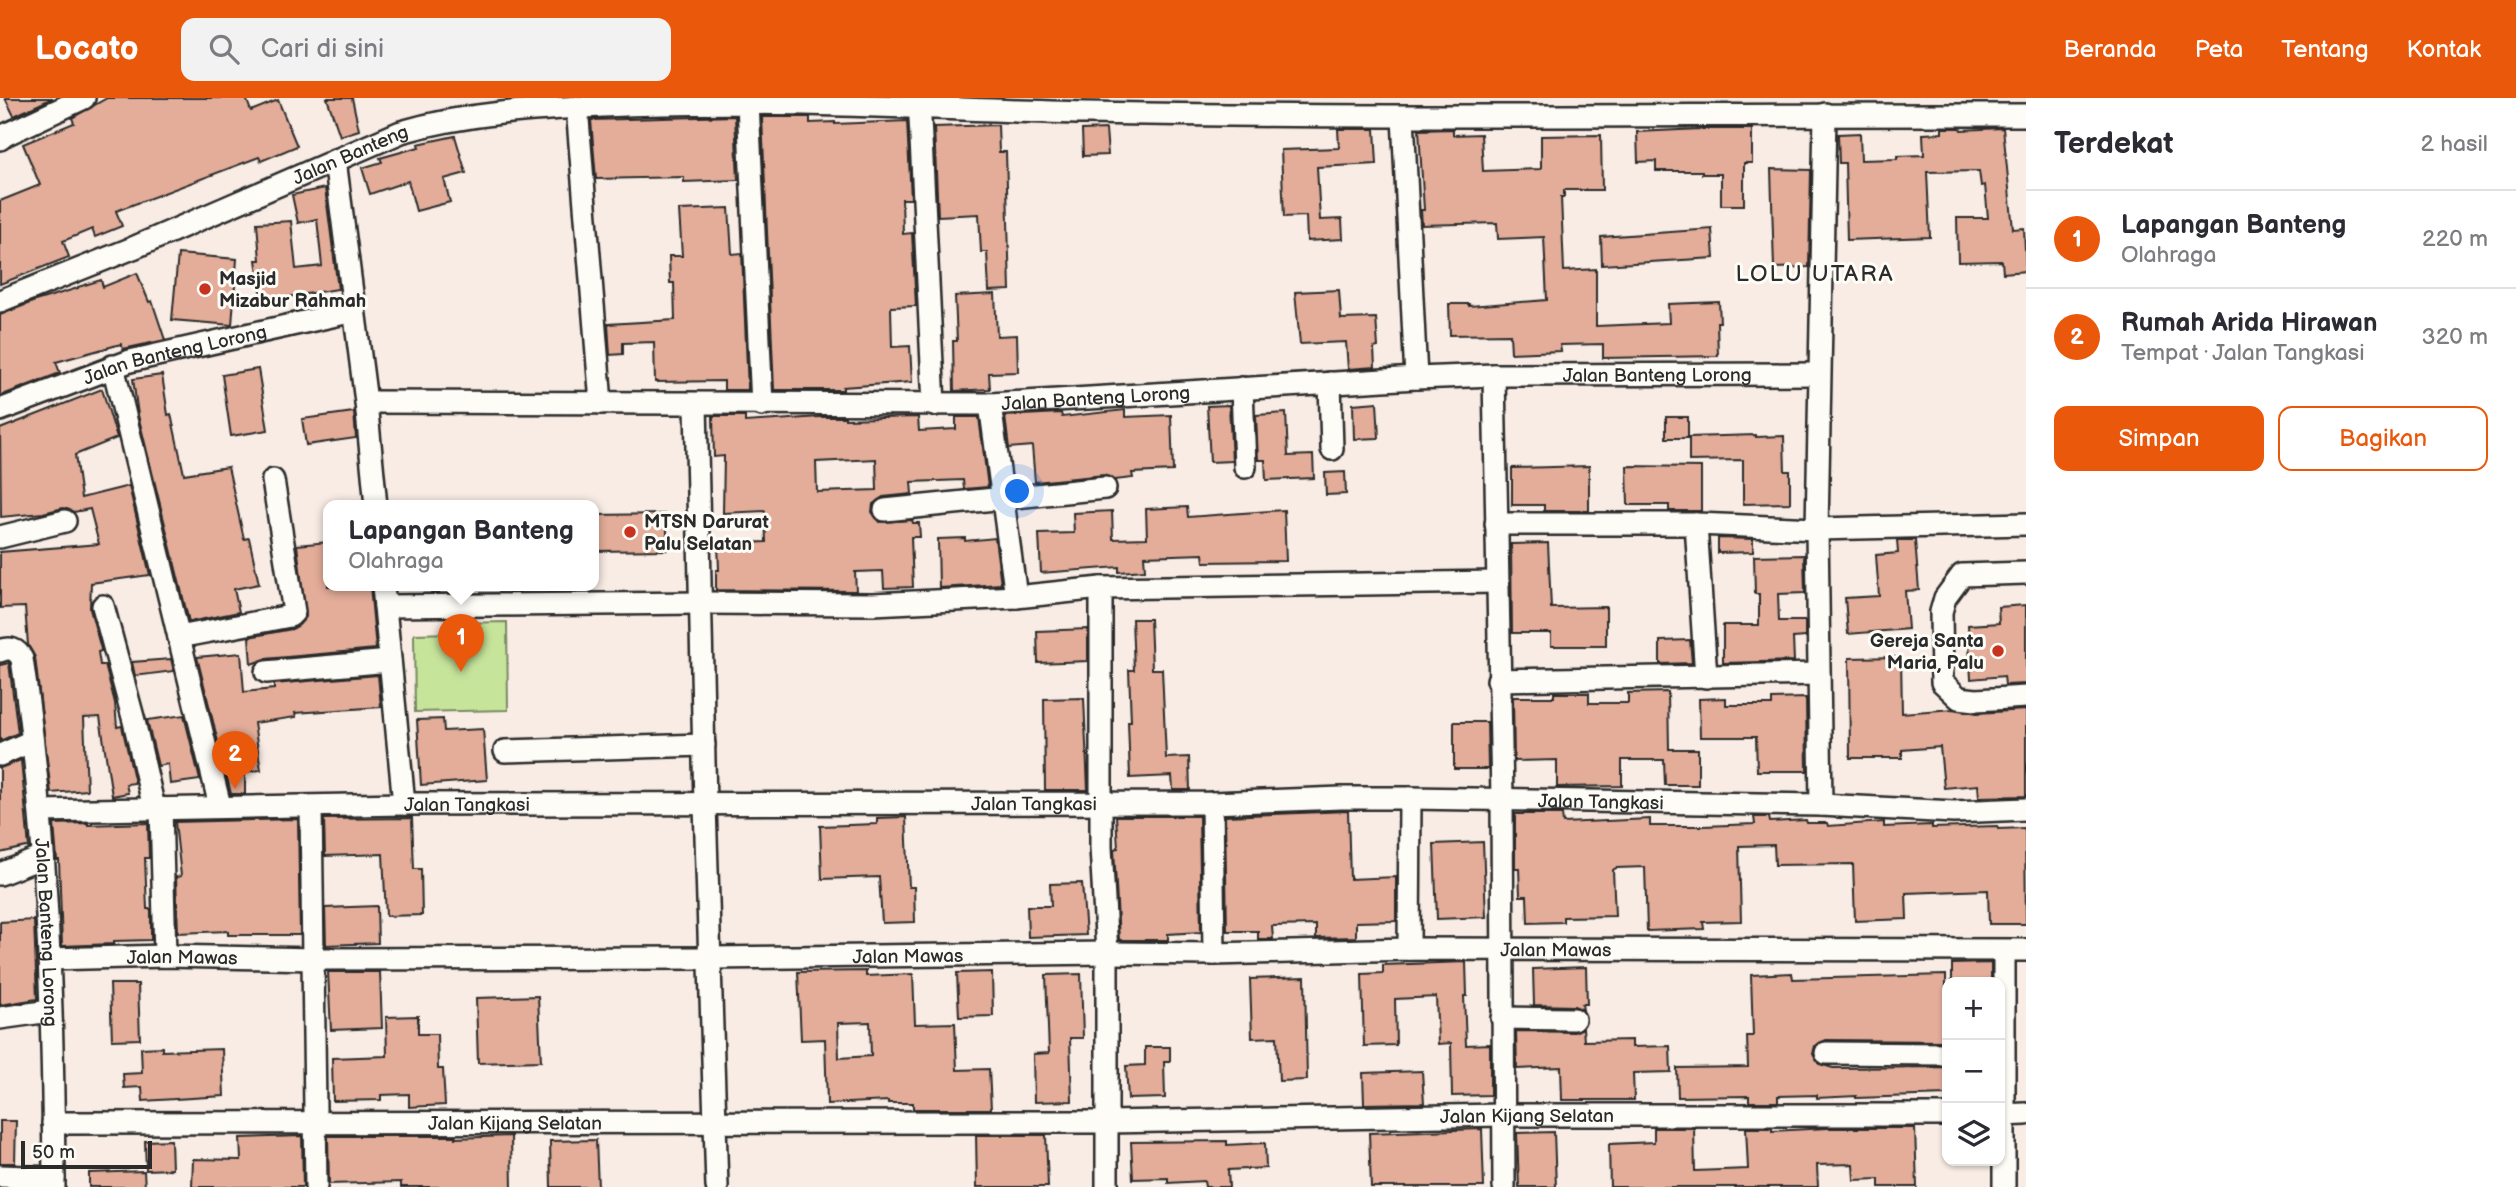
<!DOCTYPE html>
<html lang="id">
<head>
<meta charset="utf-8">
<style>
  body { margin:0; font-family:"Balsamiq Sans",sans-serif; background:#f2f2f3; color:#2b2b33 }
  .controls { position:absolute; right:21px; bottom:21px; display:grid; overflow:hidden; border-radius:14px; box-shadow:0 2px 5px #0004 }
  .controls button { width:63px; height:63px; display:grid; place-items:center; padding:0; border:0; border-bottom:2px solid #e1e1e2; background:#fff; color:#2b2b33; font:35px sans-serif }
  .scale { position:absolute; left:21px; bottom:18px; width:131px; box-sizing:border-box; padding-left:7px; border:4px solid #2b2b2b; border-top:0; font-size:19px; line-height:24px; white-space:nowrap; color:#2b2b2b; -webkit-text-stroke:5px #fdfcf7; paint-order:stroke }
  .you { position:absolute; left:1018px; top:394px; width:24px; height:24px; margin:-18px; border:5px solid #fff; border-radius:50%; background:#1a73e8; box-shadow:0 0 0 10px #1a73e833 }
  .badge { display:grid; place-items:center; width:46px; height:46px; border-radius:50%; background:#ea580c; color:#fff; font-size:23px; font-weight:700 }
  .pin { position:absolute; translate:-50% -58px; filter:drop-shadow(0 2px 4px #0008) }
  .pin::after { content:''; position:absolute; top:37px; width:24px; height:21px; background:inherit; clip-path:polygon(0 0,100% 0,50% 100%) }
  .popup { position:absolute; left:323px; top:402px; width:276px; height:91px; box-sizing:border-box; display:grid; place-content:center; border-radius:14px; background:#fff; filter:drop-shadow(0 2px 5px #0005); font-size:23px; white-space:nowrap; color:#7c7c81 }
  .popup b { font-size:26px; color:#2b2b33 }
  .popup::after { content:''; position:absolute; left:50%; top:100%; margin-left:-14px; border:14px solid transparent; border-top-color:#fff }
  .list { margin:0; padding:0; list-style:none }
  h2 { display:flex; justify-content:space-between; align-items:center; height:91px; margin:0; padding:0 28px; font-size:30px }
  h2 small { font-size:23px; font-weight:400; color:#7c7c81 }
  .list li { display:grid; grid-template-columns:46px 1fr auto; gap:21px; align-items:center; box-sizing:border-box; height:98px; padding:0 28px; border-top:2px solid #e1e1e2 }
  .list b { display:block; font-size:26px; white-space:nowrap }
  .list p { margin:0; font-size:23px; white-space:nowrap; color:#7c7c81 }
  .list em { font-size:23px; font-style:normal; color:#7c7c81 }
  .actions { display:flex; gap:14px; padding:21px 28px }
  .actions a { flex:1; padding:16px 0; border:2px solid #ea580c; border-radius:14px; text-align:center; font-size:24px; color:#ea580c }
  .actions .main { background:#ea580c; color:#fff }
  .icon { flex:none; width:38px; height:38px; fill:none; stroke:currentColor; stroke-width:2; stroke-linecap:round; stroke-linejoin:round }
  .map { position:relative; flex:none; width:2026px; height:1089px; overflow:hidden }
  header { display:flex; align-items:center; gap:42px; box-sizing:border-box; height:98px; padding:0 35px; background:#ea580c; color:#fff }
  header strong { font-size:33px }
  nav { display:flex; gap:38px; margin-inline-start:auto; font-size:24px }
  .search { width:490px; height:63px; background:#f2f2f3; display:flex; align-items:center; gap:18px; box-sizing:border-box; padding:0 24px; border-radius:14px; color:#7c7c81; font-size:26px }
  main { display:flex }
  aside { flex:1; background:#fff }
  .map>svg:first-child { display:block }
  .green { fill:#c7e49b; stroke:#798863; stroke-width:2 }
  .building { fill:#e3ad99; stroke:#2b2b2b; stroke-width:2; fill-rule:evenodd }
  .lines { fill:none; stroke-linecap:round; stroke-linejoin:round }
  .minor-casing { stroke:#2b2b2b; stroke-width:26 }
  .minor { stroke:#fdfcf7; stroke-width:21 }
  .poi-dot { fill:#c8321e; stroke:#fdfcf7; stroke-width:2.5 }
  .labels { text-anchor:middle; stroke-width:6; stroke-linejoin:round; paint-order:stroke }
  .street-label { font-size:19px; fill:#2b2b2b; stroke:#fdfcf7 }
  .poi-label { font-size:19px; font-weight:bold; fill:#2b2b2b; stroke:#fdfcf7; text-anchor:start }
  .quarter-label { font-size:23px; letter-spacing:2px; fill:#2b2b2b; stroke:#fdfcf7 }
</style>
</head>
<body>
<header>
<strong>Locato</strong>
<div class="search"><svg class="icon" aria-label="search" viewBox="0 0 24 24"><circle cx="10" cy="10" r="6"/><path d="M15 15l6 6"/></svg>Cari di sini</div>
<nav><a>Beranda</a><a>Peta</a><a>Tentang</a><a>Kontak</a></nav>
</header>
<main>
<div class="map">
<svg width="2026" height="1089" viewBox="0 0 2026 1089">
  <rect width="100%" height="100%" fill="#f8ece4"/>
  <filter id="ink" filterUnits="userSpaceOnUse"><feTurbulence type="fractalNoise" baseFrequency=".0143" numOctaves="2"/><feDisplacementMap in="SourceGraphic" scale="14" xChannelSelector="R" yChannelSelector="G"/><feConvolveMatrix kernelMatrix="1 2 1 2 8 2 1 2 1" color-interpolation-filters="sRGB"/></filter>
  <g filter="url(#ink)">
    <!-- green -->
    <polygon class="green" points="507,524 508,612 415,614 414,536 455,535 455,525"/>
    <!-- building -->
    <g class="building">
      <polygon points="5,0 53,0 14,18"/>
      <polygon points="107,0 246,0 251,13 278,2 297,48 261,63 259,59 116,113 122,128 95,139 92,131 63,143 69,159 0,186 0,103 40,87 23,46 74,25 72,20"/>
      <polygon points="327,0 352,0 359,32 340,38"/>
      <polygon points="735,18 738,82 684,84 684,79 596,81 591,22"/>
      <polygon points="762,19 810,19 810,25 835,24 835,26 907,23 911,101 902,101 903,136 912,135 916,208 891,209 892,249 910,248 912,284 843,289 843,292 774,292"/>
      <polygon points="998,27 999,54 1006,54 1010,192 989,193 987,154 981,154 979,116 938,118 934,29"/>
      <polygon points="1942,30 1960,30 1961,32 2003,30 2013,131 2024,130 2026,173 2003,175 2002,163 1958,164 1957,120 1988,120 1985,87 1981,88 1979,73 1927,74 1930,139 1847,142 1845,65 1839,65 1838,36 1860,35 1861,62 1897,61 1897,58 1924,57 1923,36 1942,35"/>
      <polygon points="1106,31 1108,57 1083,58 1082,32"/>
      <polygon points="1338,31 1375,31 1377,66 1317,69 1320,122 1342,121 1343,141 1307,143 1306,118 1284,119 1281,52 1339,50"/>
      <polygon points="1453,31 1453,37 1481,36 1483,73 1541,71 1541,38 1601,37 1602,92 1564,92 1564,99 1561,99 1564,173 1596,171 1596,228 1669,225 1668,206 1719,204 1720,224 1717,224 1718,258 1603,260 1603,246 1560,247 1561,253 1511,255 1510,236 1450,237 1449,206 1469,206 1469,208 1547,202 1544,139 1498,141 1497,125 1422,127 1421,112 1424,112 1419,32"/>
      <polygon points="1701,31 1752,31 1752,65 1744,65 1744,107 1721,107 1721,76 1702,76 1702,73 1656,73 1656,63 1638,64 1637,34"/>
      <polygon points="455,38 466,75 444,81 450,104 416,113 408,83 370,96 362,70 382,64 380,60 419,49 418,46"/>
      <polygon points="1771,71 1811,72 1809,169 1774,170"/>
      <polygon points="325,90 338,191 262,203 256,162 260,162 257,125 291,123 296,171 322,168 317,121 298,125 292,97"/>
      <polygon points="729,110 732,156 742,155 748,292 724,292 724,283 655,284 654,244 623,245 623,256 610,257 608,226 675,222 674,185 670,185 669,158 682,158 679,112"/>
      <polygon points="1712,131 1714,160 1602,167 1601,139"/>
      <polygon points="178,156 237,161 232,227 172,222"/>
      <polygon points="137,175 149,204 152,203 165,242 123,251 121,246 56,264 60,275 0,298 0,217 35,203 78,190 78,189 101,182 103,189"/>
      <polygon points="1339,192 1341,221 1376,220 1378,249 1374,250 1375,269 1348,271 1346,244 1300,246 1295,194"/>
      <polygon points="995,196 997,238 1017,237 1018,274 989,275 990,291 954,293 953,243 957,243 955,198"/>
      <polygon points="258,271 268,332 231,338 222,277"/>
      <polygon points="162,277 168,317 171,316 184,376 228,369 244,441 249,440 259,486 234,491 239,514 189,524 138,317 133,281"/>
      <polygon points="102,291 117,340 75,357 81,400 129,388 150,477 91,485 90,511 101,551 101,553 98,554 100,567 105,567 115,605 117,629 122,628 135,685 126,686 128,695 112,698 100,619 84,620 87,692 51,695 35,559 28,547 25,509 0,510 0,454 99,446 90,411 74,414 63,410 43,415 1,419 0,331"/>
      <polygon points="1377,304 1379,340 1354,341 1353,306"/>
      <polygon points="1229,307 1232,363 1210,364 1207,308"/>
      <polygon points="1125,312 1125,319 1171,317 1173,373 1132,375 1133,380 1115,382 1104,377 1035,384 1032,348 1009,350 1005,318 1061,315 1062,319"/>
      <polygon points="354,314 356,340 306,347 302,321"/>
      <polygon points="1286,315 1288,358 1313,357 1314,380 1266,382 1265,362 1258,362 1256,317"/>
      <path d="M713 318H745V324L820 319H845V321L918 319 919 333 956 331V319H979L988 389 964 391 963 382 911 384 912 396 883 399 873 406 872 414 880 424 912 422 913 425H919L920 439H911L913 489 884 490 883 473 855 474 856 493 716 492V472H719L718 446 766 444 765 413 723 415 724 358 714 359ZM876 361 877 392 817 394 816 364Z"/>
      <rect x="1666" y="319" width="22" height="21"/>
      <polygon points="1756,337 1756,339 1784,338 1785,373 1790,373 1790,405 1743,406 1743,362 1689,363 1689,339"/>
      <polygon points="1589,368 1589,413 1544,413 1544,407 1512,407 1512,370"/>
      <polygon points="1627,368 1701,369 1701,413 1669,413 1669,407 1628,407"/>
      <polygon points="1345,374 1346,396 1326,397 1325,375"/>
      <polygon points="1187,409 1188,419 1284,412 1286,463 1204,464 1203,456 1144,458 1145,472 1119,474 1119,469 1041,475 1039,436 1074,435 1073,415 1112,413 1113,441 1147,440 1146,411"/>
      <polygon points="667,416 667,452 594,453 594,417"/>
      <polygon points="965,440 965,443 995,440 1001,486 939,490 938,441"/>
      <polygon points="1718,440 1753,441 1753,454 1718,455"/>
      <polygon points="1897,442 1915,442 1919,492 1905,493 1908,531 1848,536 1845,500 1879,498 1876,457 1898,455"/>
      <polygon points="328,444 328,488 370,488 376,551 265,561 251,566 249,539 292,531 299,527 306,519 297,447"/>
      <polygon points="1548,445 1551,510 1606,509 1606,548 1551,548 1551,535 1512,535 1511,446"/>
      <polygon points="1804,457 1805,495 1778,496 1779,523 1805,523 1805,539 1793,540 1794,563 1723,565 1723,527 1759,527 1759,496 1755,496 1754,458"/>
      <polygon points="2026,507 2026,586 2005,587 2004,578 1971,581 1968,527 1999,525 1998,509"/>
      <polygon points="1132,521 1150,521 1152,571 1162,571 1166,660 1189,659 1190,692 1173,692 1172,678 1130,680 1128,623 1131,623 1129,572 1134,572"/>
      <polygon points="1088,531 1088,563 1038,565 1037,533"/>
      <polygon points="1690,542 1692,565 1660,566 1660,543"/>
      <polygon points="241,555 244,594 274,591 274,586 378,577 381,609 295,615 296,619 254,625 261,672 245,674 245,696 231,696 197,559"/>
      <polygon points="1901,559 1902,615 1954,611 1977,615 2026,612 2026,698 1979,699 1978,687 1944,690 1940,649 1902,652 1902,660 1850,660 1849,560"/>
      <polygon points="171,561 174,573 135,578 132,564"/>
      <polygon points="9,565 18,635 0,643 0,567"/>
      <polygon points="1668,594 1669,651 1698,651 1698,687 1665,687 1664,662 1622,662 1622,688 1557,689 1557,662 1514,663 1513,599 1554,599 1554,595 1589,595 1589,605 1628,605 1628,595"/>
      <polygon points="1084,600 1088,692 1045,692 1044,601"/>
      <polygon points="1726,600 1726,607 1772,607 1772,601 1806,600 1807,673 1757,673 1756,639 1700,639 1699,601"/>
      <polygon points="184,617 200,682 170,686 168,666 158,668 147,622"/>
      <polygon points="443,621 444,633 483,631 487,682 421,687 417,622"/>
      <polygon points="1454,624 1487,624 1488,671 1454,671"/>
      <polygon points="21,662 29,750 26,749 0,755 0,670"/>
      <polygon points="1348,713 1350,781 1396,779 1396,823 1356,824 1356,839 1316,840 1316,827 1272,828 1273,841 1258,841 1258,833 1227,833 1225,718"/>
      <polygon points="1515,716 1562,716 1563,725 1650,721 1650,728 1703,728 1755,726 1754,719 1769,719 1770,724 1806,722 1807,725 1827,725 1828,728 1884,724 1884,729 1932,727 1932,730 1997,728 1998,731 2025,730 2026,826 1989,826 1988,792 1906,795 1907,821 1855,823 1853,766 1775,767 1774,747 1739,748 1741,823 1703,824 1704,831 1647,833 1645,769 1616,770 1613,772 1615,818 1563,819 1563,824 1528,825 1527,798 1520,798 1519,770 1515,770"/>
      <polygon points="1116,718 1199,718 1201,834 1168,836 1168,842 1119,842 1114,751 1118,750"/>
      <polygon points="906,719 909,789 914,789 915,824 882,825 879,779 822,781 820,728 877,726 877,720"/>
      <polygon points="412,720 414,771 421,771 422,817 386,818 383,756 325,758 324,721"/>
      <polygon points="298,721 300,837 228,837 228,833 178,835 176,779 181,778 175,724"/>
      <polygon points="88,725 88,727 148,725 149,760 145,760 147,811 151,811 151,842 114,843 114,846 62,848 59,762 57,762 54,726"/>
      <polygon points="1483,744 1486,819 1437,821 1434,746"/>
      <polygon points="1082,785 1086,837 1028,839 1027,808 1051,808 1050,786"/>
      <polygon points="377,808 378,845 326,847 325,810"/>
      <polygon points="34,822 37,901 0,907 0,824"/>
      <polygon points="1466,864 1467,898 1464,898 1466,947 1490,946 1490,997 1452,998 1451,945 1438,946 1436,899 1395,901 1396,947 1364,948 1362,876 1383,875 1383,867"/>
      <polygon points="1991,865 1991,884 1952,884 1952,866"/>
      <polygon points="1586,869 1587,906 1582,906 1583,912 1574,908 1534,907 1533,871"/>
      <path d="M866 873V878L913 876 915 926 955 925 957 972 989 971 991 1011H913V1005H888V1003L827 1006 825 941 801 942 798 874ZM870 924 871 958 839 960 838 925Z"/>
      <polygon points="328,874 380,874 382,930 331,932"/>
      <polygon points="992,874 993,918 959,919 957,875"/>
      <polygon points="1792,875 1793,881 1946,877 1946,943 1826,942 1815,948 1813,956 1819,966 1833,970 1947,969 1947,997 1856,1000 1856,998 1817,1000 1817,997 1778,998 1778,1004 1749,1004 1749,998 1678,999 1677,970 1748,969 1747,938 1753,938 1751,877"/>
      <polygon points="1081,876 1083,940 1070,940 1072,1003 1034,1004 1033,956 1049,955 1046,877"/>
      <polygon points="1305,879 1307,982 1279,983 1277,939 1252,940 1250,881"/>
      <polygon points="110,886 138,886 140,941 112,942"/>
      <polygon points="538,898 541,963 478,965 476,900"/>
      <polygon points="418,918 418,936 437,936 438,971 443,971 445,1007 409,1009 409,996 381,997 381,1002 333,1003 332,960 387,958 386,919"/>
      <polygon points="1583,930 1584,943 1632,942 1632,949 1670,948 1671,974 1633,975 1634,1002 1562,1002 1561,969 1517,971 1516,933 1574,934"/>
      <polygon points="162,949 162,953 222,951 224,998 143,1003 142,989 124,990 123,976 142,975 141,950"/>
      <polygon points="1145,949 1170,949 1170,964 1164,964 1165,1000 1128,1001 1126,968 1145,967"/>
      <polygon points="1422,973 1424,1005 1364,1006 1363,975"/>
      <polygon points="0,1023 16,1023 15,1065 0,1065"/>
      <polygon points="1654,1030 1694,1030 1695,1073 1748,1071 1746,1030 1772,1030 1772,1033 1828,1030 1915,1030 1917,1089 1879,1089 1879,1081 1854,1082 1853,1066 1817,1067 1818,1089 1610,1089 1609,1046 1654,1044"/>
      <polygon points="1482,1031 1484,1089 1371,1089 1369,1035"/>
      <polygon points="1554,1034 1556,1089 1519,1089 1517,1035"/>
      <polygon points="976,1037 1046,1037 1048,1089 977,1089"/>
      <polygon points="302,1038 303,1089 192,1089 193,1061 241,1062 240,1040"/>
      <polygon points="328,1038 455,1038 455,1040 511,1038 512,1089 401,1089 401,1084 329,1086"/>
      <polygon points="171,1042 172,1071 146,1072 145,1043"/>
      <polygon points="596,1042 598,1089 551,1089 550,1043"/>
      <polygon points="1227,1043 1227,1047 1265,1045 1266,1070 1228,1072 1229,1089 1205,1089 1204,1083 1168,1085 1168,1080 1133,1081 1131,1044"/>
      <polygon points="144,1073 145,1089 89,1089 89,1075"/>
    </g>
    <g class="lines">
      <defs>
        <g id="minor">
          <polyline points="919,0 934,307"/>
          <polyline points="748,5 762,307"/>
          <polyline points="577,9 601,305"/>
          <polyline points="1403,19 1416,280"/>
          <polyline points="0,41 5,37 84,0"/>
          <polyline points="335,62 366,304 376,408"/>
          <path id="s1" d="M0 203 133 150 401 34C467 15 535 11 603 8 763 0 925 11 1085 15 1399 21 1712 16 2026 17"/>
          <polyline points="113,268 220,708"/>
          <polyline points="1494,277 1502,701 1504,1089"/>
          <polyline points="1330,285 1332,351"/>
          <polyline points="1242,290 1245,369"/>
          <path id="s2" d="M366 304 990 306 1416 280 1494 277 1819 276"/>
          <polyline points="696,306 705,707 717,1089"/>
          <polyline points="990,306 1016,499"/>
          <path id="s3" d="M0 312 130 263 354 213"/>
          <polyline points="885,412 1105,390"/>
          <polyline points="1496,426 1696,426 1817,431 2026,426"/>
          <polyline points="1696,426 1706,579"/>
          <polyline points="0,439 65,423"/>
          <polyline points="2026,475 1962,477 1945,500 1941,514 1942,584 1959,600 1976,602 2026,599"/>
          <polyline points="383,488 404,706"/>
          <polyline points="1101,490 1101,749 1107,855 1107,1089"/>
          <polyline points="103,508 134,623 154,710"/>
          <polyline points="385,508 701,505 873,506 1016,499 1101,490 1498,484"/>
          <polyline points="179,539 290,518 294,514 273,382"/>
          <path id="s4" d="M0 553C10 549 17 551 22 561 48 735 53 913 54 1089"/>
          <polyline points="266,574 390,563"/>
          <polyline points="1498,582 1819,576"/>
          <polyline points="505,653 704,647"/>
          <polyline points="0,657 32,643"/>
          <polyline points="1212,705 1214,856"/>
          <polyline points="1821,707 1817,431 1825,16"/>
          <polyline points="311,709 316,1089"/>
          <polyline points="161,710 165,858"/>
          <path id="s5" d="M40 713 404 706 1212 705 1341 700H1410L1821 707 1954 714 2026 711"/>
          <polyline points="0,776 43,759"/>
          <polyline points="1409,851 1410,700"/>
          <path id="s6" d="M49 861 166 858 314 861 710 860 1107 855 1214 856 1409 851 2026 852"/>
          <polyline points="0,920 50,913"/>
          <polyline points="1502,920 1574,921"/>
          <polyline points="1826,955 1947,956"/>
          <polyline points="2000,1017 2026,1016"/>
          <path id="s7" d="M53 1025 1106 1024 1503 1017H1947"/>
          <polyline points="0,1078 54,1080"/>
          <polyline points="2004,1089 2004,853"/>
        </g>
      </defs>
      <!-- minor casing -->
      <use href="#minor" class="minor-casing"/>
      <!-- minor -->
      <use href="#minor" class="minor"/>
    </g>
  </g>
  <!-- markers -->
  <g class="poi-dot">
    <circle cx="205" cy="191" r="7"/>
    <circle cx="630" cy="434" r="7"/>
    <circle cx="1998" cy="553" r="7"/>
  </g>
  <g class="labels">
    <!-- street labels -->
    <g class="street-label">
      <text dy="7" stroke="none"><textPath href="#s1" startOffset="380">Jalan Banteng</textPath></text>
      <text dy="7" stroke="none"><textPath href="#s3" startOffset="184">Jalan Banteng Lorong</textPath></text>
      <text dy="7" stroke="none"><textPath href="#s2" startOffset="1292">Jalan Banteng Lorong</textPath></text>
      <text dy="7" stroke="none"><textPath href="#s2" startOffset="730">Jalan Banteng Lorong</textPath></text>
      <text dy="7" stroke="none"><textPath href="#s5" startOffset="1561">Jalan Tangkasi</textPath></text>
      <text dy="7" stroke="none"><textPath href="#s5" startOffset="994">Jalan Tangkasi</textPath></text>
      <text dy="7" stroke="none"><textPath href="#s5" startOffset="427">Jalan Tangkasi</textPath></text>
      <text dy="7" stroke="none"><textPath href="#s4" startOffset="301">Jalan Banteng Lorong</textPath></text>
      <text dy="7" stroke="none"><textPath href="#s6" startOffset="1507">Jalan Mawas</textPath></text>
      <text dy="7" stroke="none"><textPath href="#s6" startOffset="859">Jalan Mawas</textPath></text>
      <text dy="7" stroke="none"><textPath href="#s6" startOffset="133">Jalan Mawas</textPath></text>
      <text dy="7" stroke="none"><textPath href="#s7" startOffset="1474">Jalan Kijang Selatan</textPath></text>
      <text dy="7" stroke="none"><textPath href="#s7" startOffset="462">Jalan Kijang Selatan</textPath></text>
    </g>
    <!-- poi labels -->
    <g class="poi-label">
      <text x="219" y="187">Masjid<tspan x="219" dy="22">Mizabur Rahmah</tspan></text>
      <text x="644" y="430">MTSN Darurat<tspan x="644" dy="22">Palu Selatan</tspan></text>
      <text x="1984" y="549" text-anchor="end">Gereja Santa<tspan x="1984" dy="22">Maria, Palu</tspan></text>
    </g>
    <!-- quarter labels -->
    <g class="quarter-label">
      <text x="1815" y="183">LOLU UTARA</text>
    </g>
  </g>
</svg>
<div class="controls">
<button>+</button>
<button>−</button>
<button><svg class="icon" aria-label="layers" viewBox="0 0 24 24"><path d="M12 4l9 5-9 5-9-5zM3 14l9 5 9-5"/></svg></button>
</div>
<div class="scale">50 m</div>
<div class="you"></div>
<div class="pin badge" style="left:461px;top:574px">1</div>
<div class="popup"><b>Lapangan Banteng</b>Olahraga</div>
<div class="pin badge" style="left:235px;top:691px">2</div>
</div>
<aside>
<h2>Terdekat<small>2 hasil</small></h2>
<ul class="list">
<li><span class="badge">1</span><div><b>Lapangan Banteng</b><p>Olahraga</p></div><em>220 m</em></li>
<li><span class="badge">2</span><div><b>Rumah Arida Hirawan</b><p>Tempat · Jalan Tangkasi</p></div><em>320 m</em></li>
</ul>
<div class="actions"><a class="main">Simpan</a><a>Bagikan</a></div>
</aside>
</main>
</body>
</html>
